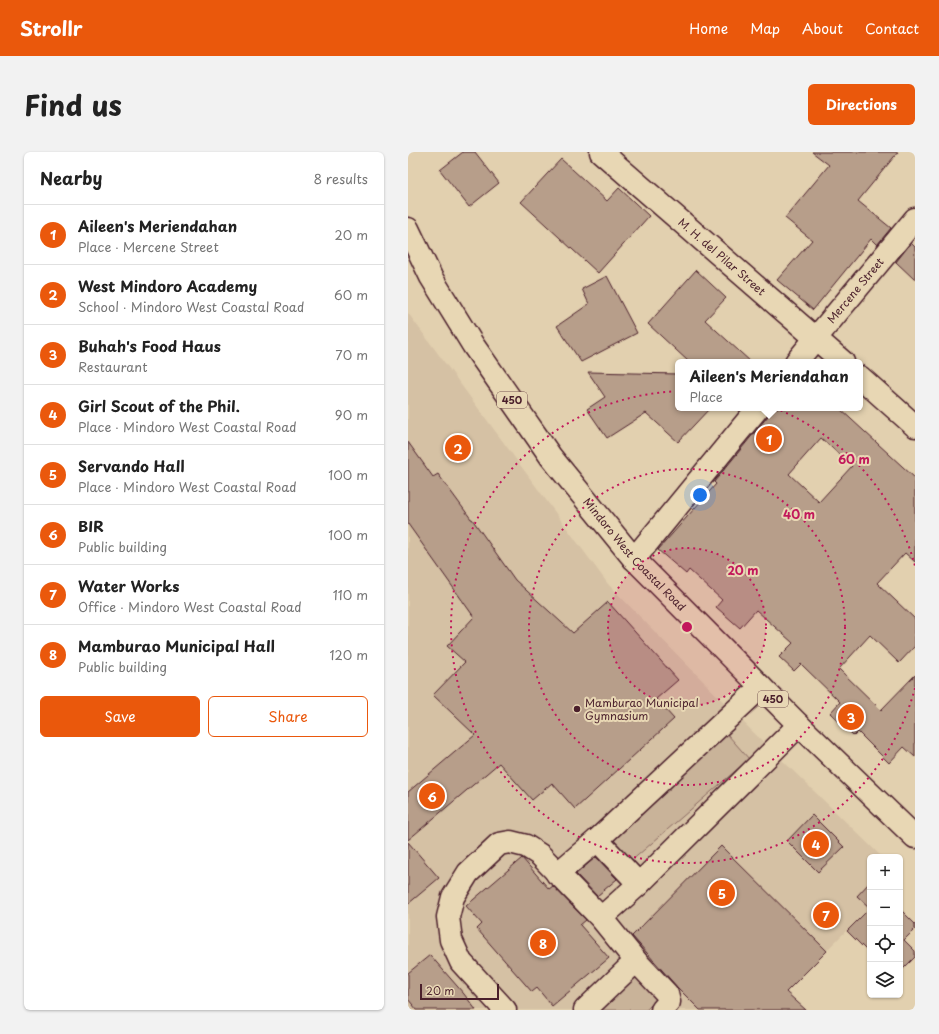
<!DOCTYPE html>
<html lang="en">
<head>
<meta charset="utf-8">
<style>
  body { margin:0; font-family:"Playpen Sans",sans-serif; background:#f2f2f2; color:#222 }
  .controls { position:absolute; right:12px; bottom:12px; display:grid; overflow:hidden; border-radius:6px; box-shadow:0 1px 3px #0004 }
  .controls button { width:36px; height:36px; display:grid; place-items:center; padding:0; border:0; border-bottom:1px solid #e0e0e0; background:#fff; color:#222; font:20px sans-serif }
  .scale { position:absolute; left:12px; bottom:10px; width:79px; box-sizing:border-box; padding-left:4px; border:2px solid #4a1f2b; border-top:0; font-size:11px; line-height:14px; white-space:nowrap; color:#4a1f2b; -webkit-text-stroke:3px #e8d7b4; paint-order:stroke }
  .you { position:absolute; left:292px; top:343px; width:14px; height:14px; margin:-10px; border:3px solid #fff; border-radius:50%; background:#1a73e8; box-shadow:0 0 0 6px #1a73e833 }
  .badge { display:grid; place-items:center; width:26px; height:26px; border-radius:50%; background:#ea580c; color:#fff; font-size:13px; font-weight:700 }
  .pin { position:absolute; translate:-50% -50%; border:2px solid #fff; box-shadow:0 1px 4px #0006 }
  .popup { position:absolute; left:267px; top:207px; width:188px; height:52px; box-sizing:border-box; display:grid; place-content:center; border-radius:6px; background:#fff; filter:drop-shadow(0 1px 3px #0005); font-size:13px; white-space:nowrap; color:#767676 }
  .popup b { font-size:15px; color:#222 }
  .popup::after { content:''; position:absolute; left:50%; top:100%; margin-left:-8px; border:8px solid transparent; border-top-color:#fff }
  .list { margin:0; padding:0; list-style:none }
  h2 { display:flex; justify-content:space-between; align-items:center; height:52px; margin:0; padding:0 16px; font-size:17px }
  h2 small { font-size:13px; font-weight:400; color:#767676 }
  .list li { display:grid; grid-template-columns:26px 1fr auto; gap:12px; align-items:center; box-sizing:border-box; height:60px; padding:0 16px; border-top:1px solid #e0e0e0 }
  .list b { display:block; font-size:15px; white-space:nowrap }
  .list p { margin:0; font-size:13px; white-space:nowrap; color:#767676 }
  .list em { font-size:13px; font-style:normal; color:#767676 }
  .actions { display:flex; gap:8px; padding:12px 16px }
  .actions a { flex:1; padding:9px 0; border:1px solid #ea580c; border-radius:6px; text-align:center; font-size:14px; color:#ea580c }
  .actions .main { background:#ea580c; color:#fff }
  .icon { flex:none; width:22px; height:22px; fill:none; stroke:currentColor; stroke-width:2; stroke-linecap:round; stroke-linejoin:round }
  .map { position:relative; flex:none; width:507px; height:858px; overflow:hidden; border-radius:6px }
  header { display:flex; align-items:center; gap:24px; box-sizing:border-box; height:56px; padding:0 20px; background:#ea580c; color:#fff }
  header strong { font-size:19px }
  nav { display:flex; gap:22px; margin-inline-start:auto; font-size:14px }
  .intro { display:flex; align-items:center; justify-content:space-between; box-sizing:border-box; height:96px; padding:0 24px }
  h1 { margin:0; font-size:28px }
  .button { padding:10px 18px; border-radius:6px; background:#ea580c; color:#fff; font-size:14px; font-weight:700 }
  main { display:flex; gap:24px; padding:0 24px }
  aside { flex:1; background:#fff; border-radius:6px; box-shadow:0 1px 3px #0004 }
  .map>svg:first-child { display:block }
  .built { fill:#d5c1a4 }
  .green { fill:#c9b399; stroke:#8a6962 }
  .building { fill:#b79e8a; stroke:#4a1f2b; fill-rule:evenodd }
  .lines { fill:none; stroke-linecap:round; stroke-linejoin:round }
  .minor-casing { stroke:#4a1f2b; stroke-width:25 }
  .major-casing { stroke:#4a1f2b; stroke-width:25 }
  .minor { stroke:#e8d7b4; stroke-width:22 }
  .major { stroke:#e8d7b4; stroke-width:22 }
  .ring { fill:none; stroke:#c2185b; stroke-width:2; stroke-dasharray:2 4 }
  .poi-dot { fill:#4a1f2b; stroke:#e8d7b4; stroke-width:1.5 }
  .labels { text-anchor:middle; stroke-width:4; stroke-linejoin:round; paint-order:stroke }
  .shield { fill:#e8d7b4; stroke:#795654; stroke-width:1 }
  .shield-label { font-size:10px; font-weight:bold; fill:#4a1f2b }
  .street-label { font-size:11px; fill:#4a1f2b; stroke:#e8d7b4 }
  .poi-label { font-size:11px; fill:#4a1f2b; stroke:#e8d7b4; text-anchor:start }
  .centre { fill:#c2185b; stroke:#e8d7b4; stroke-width:2 }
  .ring-label { font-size:12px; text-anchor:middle; font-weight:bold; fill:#c2185b; stroke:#e8d7b4; stroke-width:4; stroke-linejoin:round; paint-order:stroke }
</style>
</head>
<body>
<header>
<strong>Strollr</strong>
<nav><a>Home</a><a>Map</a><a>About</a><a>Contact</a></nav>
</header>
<div class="intro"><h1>Find us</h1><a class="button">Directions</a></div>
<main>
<aside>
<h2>Nearby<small>8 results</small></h2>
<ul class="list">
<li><span class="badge">1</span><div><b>Aileen's Meriendahan</b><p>Place · Mercene Street</p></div><em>20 m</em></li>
<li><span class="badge">2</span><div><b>West Mindoro Academy</b><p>School · Mindoro West Coastal Road</p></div><em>60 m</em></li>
<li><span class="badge">3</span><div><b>Buhah's Food Haus</b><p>Restaurant</p></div><em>70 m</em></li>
<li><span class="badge">4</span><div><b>Girl Scout of the Phil.</b><p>Place · Mindoro West Coastal Road</p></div><em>90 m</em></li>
<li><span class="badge">5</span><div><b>Servando Hall</b><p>Place · Mindoro West Coastal Road</p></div><em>100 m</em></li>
<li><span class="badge">6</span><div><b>BIR</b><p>Public building</p></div><em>100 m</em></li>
<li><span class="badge">7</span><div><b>Water Works</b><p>Office · Mindoro West Coastal Road</p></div><em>110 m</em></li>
<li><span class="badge">8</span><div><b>Mamburao Municipal Hall</b><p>Public building</p></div><em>120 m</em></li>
</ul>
<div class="actions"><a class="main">Save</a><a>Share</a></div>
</aside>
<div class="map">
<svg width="507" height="858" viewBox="0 0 507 858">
  <rect width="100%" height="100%" fill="#e2d0af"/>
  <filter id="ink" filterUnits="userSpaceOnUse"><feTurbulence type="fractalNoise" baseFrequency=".025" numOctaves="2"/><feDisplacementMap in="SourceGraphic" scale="8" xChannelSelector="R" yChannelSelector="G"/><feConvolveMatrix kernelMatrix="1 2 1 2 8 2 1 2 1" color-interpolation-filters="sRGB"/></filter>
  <g filter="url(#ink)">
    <!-- built -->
    <polygon class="built" points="0,161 200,432 343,578 474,705 462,705 462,755 359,858 0,858"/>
    <!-- green -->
    <g class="green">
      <polygon points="313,575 341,607 222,710 195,679"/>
      <polygon points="231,818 255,841 238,858 191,858"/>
    </g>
    <!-- building -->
    <g class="building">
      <polygon points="55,0 67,0 91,31 61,55 32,18"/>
      <polygon points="404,0 490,0 450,49 483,76 469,93 463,87 405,158 369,128 404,88 377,66 421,13"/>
      <polygon points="153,7 199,49 211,36 241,64 190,121 113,50"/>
      <polygon points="503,91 507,95 507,128 488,110"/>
      <polygon points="288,118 318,146 297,168 343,210 281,210 240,172"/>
      <polygon points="199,124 229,181 173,210 149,174 181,152 174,137"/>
      <polygon points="180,220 270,222 270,256 302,256 270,290 238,261 199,286 179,257 197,245"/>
      <path d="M362 256H431L507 326V410L497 401 469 431 507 467V494L491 511 462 483 431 517 473 558 507 523V605L496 595 481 611 450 580 446 584 422 561 432 550 393 512 386 519 371 505 385 491 348 458 332 476 308 455 314 448 281 418 278 422 250 398 308 332 306 330 360 264ZM413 286 444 314 411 350 381 322Z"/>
      <polygon points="0,290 25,325 30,322 63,367 64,367 107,428 165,481 200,450 270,528 248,547 266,567 167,657 144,631 124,648 91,611 0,688 0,640 67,583 25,543 57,510 39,494 66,465 0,372"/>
      <polygon points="404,663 436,695 410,720 379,689"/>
      <polygon points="0,690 31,726 0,752"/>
      <polygon points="313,694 419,799 378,840 398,858 292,858 269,835 224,784"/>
      <polygon points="188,705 209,727 189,744 168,722"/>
      <polygon points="114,706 141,737 145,734 178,768 172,773 201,806 144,854 129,836 124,840 69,777 74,772 58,754"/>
      <polygon points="462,730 462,802 439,779 462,756 449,744"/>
      <polygon points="492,757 507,772 507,777 496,788 507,799 507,805 492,820"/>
      <polygon points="22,803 56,842 68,858 9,858 0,847 0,821"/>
    </g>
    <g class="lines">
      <defs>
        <g id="minor">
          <path id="s1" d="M193 0 435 210"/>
          <path id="s2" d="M388 210 507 67"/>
          <polyline points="452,225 507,274"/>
          <polyline points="226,407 350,256"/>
          <polyline points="189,688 231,732"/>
          <polyline points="149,722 189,688 353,535"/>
          <polyline points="193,766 231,732 391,573"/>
          <polyline points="97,858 53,810 43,788 40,765 45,745 60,721 91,692 102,690 118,694 132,703 193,766 228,809 259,842 261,850 254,858"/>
          <polyline points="177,858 228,809"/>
        </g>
        <g id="major">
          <path id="s3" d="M0 77 23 125 65 193 143 305 226 407 391 573 507 685"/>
        </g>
      </defs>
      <!-- minor casing -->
      <use href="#minor" class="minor-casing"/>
      <!-- major casing -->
      <use href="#major" class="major-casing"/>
      <!-- minor -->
      <use href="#minor" class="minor"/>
      <!-- major -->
      <use href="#major" class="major"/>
    </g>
  </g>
  <!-- distance rings -->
  <circle cx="279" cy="475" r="79" fill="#c2185b" fill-opacity=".12"/>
  <g class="ring">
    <circle cx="279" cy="475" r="79"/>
    <circle cx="279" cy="475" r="158"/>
    <path d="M507 536A236 236 0 1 1 507 414"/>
  </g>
  <!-- markers -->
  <circle class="poi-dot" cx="169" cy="557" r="4"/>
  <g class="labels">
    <!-- shield labels -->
    <g class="shield">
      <rect x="89" y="240" width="30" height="16" rx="3"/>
      <rect x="350" y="539" width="30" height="16" rx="3"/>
    </g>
    <g class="shield-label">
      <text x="104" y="252">450</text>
      <text x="365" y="551">450</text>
    </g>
    <!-- street labels -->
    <g class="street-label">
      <text dy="4" stroke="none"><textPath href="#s1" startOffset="160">M. H. del Pilar Street</textPath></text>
      <text dy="4" stroke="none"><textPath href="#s2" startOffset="93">Mercene Street</textPath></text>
      <text dy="4" stroke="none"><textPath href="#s3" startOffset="398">Mindoro West Coastal Road</textPath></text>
    </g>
    <!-- poi labels -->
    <g class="poi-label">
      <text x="177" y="555">Mamburao Municipal<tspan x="177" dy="13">Gymnasium</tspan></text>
    </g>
  </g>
  <circle cx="279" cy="475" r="6" class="centre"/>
  <g class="ring-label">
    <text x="446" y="312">60 m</text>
    <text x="391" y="367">40 m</text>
    <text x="335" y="423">20 m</text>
  </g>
</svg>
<div class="controls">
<button>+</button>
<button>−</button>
<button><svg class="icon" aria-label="locate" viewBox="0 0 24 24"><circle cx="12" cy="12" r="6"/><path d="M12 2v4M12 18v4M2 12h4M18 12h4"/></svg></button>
<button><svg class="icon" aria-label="layers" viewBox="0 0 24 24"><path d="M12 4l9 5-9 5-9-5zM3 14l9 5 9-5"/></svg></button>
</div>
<div class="scale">20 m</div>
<div class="you"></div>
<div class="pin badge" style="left:361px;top:287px">1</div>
<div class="popup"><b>Aileen's Meriendahan</b>Place</div>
<div class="pin badge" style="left:50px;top:296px">2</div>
<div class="pin badge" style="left:443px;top:565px">3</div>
<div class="pin badge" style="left:408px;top:692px">4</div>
<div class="pin badge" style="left:314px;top:741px">5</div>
<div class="pin badge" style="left:24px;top:644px">6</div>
<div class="pin badge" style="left:418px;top:763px">7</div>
<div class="pin badge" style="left:135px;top:791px">8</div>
</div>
</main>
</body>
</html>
